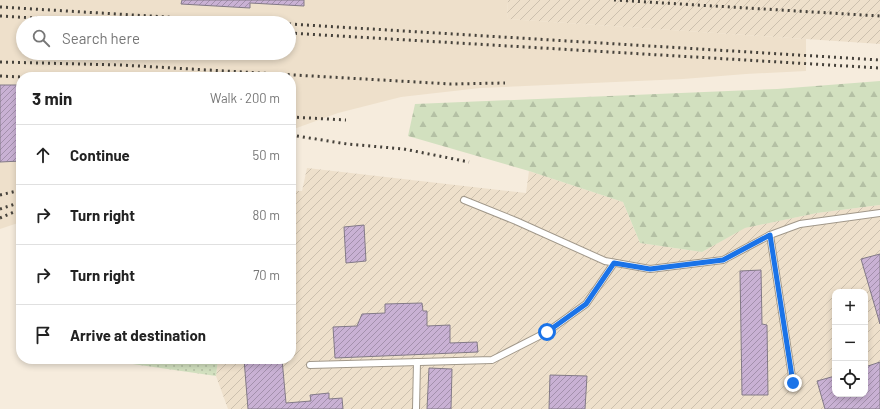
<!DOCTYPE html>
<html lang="en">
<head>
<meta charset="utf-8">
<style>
  body { margin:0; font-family:Barlow,sans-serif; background:#f2f2f2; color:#222 }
  .controls { position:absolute; right:12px; bottom:12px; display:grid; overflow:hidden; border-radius:8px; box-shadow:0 2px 6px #0003 }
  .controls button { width:36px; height:36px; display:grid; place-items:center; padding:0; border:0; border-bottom:1px solid #e0e0e0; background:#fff; color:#222; font:20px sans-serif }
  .stop { position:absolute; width:12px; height:12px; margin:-9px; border:3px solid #1a73e8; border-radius:50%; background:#fff }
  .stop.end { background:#1a73e8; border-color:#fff; box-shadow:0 1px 4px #0008 }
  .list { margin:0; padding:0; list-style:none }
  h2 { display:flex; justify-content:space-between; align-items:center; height:52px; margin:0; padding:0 16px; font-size:17px }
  h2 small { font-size:13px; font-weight:400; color:#767676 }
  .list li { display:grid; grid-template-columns:26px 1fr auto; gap:12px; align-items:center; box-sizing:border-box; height:60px; padding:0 16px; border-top:1px solid #e0e0e0 }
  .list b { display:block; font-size:15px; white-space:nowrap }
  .list em { font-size:13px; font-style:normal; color:#767676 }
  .icon { flex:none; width:22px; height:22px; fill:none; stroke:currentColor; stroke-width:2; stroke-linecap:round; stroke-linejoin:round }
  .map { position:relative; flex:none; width:880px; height:409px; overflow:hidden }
  .search { position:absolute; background:#fff; box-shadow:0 2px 6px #0003; left:16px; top:16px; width:280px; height:44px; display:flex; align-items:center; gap:10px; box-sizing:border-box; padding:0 14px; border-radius:22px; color:#767676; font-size:15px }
  .panel { position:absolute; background:#fff; box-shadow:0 2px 6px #0003; left:16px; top:72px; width:280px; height:292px; border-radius:16px }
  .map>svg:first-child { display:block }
  .built { fill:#eee0cb; fill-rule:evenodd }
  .industrial { fill:url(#industrial-furrows); fill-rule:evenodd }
  .grass { fill:url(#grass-dots) }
  .forest { fill:url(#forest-firs) }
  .building { fill:url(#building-hatch); stroke:#837a87 }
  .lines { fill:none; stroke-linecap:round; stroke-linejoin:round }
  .lane-casing { stroke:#a1988a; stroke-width:8 }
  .lane { stroke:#fff; stroke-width:6 }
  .rail { stroke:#46423b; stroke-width:3; stroke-dasharray:2 4; stroke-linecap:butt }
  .route { stroke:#1a73e8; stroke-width:5 }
</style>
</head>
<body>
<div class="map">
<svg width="880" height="409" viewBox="0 0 880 409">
  <defs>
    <pattern id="industrial-furrows" width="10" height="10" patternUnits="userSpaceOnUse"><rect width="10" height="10" fill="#eee0cb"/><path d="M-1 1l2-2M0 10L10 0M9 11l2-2" fill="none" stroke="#ccc0ae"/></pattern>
    <pattern id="grass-dots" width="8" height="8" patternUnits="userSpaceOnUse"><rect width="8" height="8" fill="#d2e0bf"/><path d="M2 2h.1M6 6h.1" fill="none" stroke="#b4c0a4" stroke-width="1.8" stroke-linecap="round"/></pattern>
    <pattern id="forest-firs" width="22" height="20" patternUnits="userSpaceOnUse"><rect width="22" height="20" fill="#d2e0bf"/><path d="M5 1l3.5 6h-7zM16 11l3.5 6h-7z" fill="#b4c0a4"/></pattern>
    <pattern id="building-hatch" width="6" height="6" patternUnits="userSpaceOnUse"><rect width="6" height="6" fill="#c9b1d4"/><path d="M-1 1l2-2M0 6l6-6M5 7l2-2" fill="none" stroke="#a390ac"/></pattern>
  </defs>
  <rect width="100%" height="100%" fill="#f6ecdd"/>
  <!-- built -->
  <path class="built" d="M0 0H508L507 19 806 39V71L746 74 683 79 480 88 401 97 338 113 291 130V77H21V222L0 229ZM23 23H289V53H23Z"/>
  <!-- industrial -->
  <g class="industrial">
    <polygon points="508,0 880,0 880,44 507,19"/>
    <path d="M307 168 526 193 529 171 623 202 640 243 702 252 744 228 817 213 880 205V409H228L216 376 218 359H291V191H302ZM835 292H865V394H835Z"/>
  </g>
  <!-- grass -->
  <polygon class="grass" points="98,359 218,359 216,376"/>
  <!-- forest -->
  <polygon class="forest" points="880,81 880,205 817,213 745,228 702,252 640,243 623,202 529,171 408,136 415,104 777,89"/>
  <!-- building -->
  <g class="building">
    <polygon points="182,0 304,0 304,6 250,3 250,8 181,4"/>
    <polygon points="0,85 21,85 21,161 0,162"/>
    <polygon points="364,225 366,261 346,263 344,227"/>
    <polygon points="880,254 880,324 861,259"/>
    <polygon points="761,270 762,324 767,325 768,395 742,395 740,271"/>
    <polygon points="422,303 423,311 427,311 427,326 450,325 450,343 477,342 478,352 335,358 333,327 357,326 362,314 385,313 385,304"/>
    <polygon points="244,359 282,359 286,403 311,401 310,395 329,393 329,399 342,398 343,409 248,409"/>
    <polygon points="880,362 880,409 825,409 817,381 835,376 835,394 865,394 865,367"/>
    <polygon points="429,368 452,369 451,409 427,409"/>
    <polygon points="550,375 587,376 585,409 549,409"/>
  </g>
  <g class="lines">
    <defs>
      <g id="lane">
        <polyline points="464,200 516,221 605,261 650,269 723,260 770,235 800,224 880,213"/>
        <polyline points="770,235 793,383"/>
        <polyline points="310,365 492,360 547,332 586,304 614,263"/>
        <polyline points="416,409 417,362"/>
      </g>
    </defs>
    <!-- lane casing -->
    <use href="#lane" class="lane-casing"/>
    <!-- lane -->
    <use href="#lane" class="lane"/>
    <!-- rail -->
    <g class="rail">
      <polyline points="614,0 880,16"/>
      <polyline points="0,7 267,23"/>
      <polyline points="0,16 122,23"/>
      <polyline points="289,24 880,60"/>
      <polyline points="289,33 880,68"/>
      <polyline points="0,62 121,65 451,84 505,83"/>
      <polyline points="0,76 21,77"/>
      <polyline points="291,117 346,120"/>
      <polyline points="291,135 347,144 404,149 469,162"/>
      <polyline points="0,195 21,190"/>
      <polyline points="0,209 21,202"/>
      <polyline points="0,218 21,209"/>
    </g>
  </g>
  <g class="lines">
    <!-- route -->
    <polyline class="route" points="547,332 586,304 614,263 650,269 723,260 770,235 793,383"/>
  </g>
</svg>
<div class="controls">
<button>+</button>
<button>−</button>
<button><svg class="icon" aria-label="locate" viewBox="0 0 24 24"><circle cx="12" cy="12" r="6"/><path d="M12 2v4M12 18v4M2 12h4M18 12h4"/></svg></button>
</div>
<div class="stop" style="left:547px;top:332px"></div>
<div class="stop end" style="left:793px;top:383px"></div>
<div class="search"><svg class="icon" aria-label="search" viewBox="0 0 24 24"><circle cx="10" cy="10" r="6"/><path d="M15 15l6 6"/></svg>Search here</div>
<section class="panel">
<h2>3 min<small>Walk · 200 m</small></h2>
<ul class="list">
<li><svg class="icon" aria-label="ahead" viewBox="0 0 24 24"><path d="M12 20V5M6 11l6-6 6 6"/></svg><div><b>Continue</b></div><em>50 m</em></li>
<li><svg class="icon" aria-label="right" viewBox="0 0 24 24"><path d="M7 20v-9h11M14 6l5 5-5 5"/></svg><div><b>Turn right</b></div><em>80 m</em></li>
<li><svg class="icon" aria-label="right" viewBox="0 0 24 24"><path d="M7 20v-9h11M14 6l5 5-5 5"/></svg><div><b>Turn right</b></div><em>70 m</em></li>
<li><svg class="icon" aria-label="arrive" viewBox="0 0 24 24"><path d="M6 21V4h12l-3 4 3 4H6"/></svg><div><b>Arrive at destination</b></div></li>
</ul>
</section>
</div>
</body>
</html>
